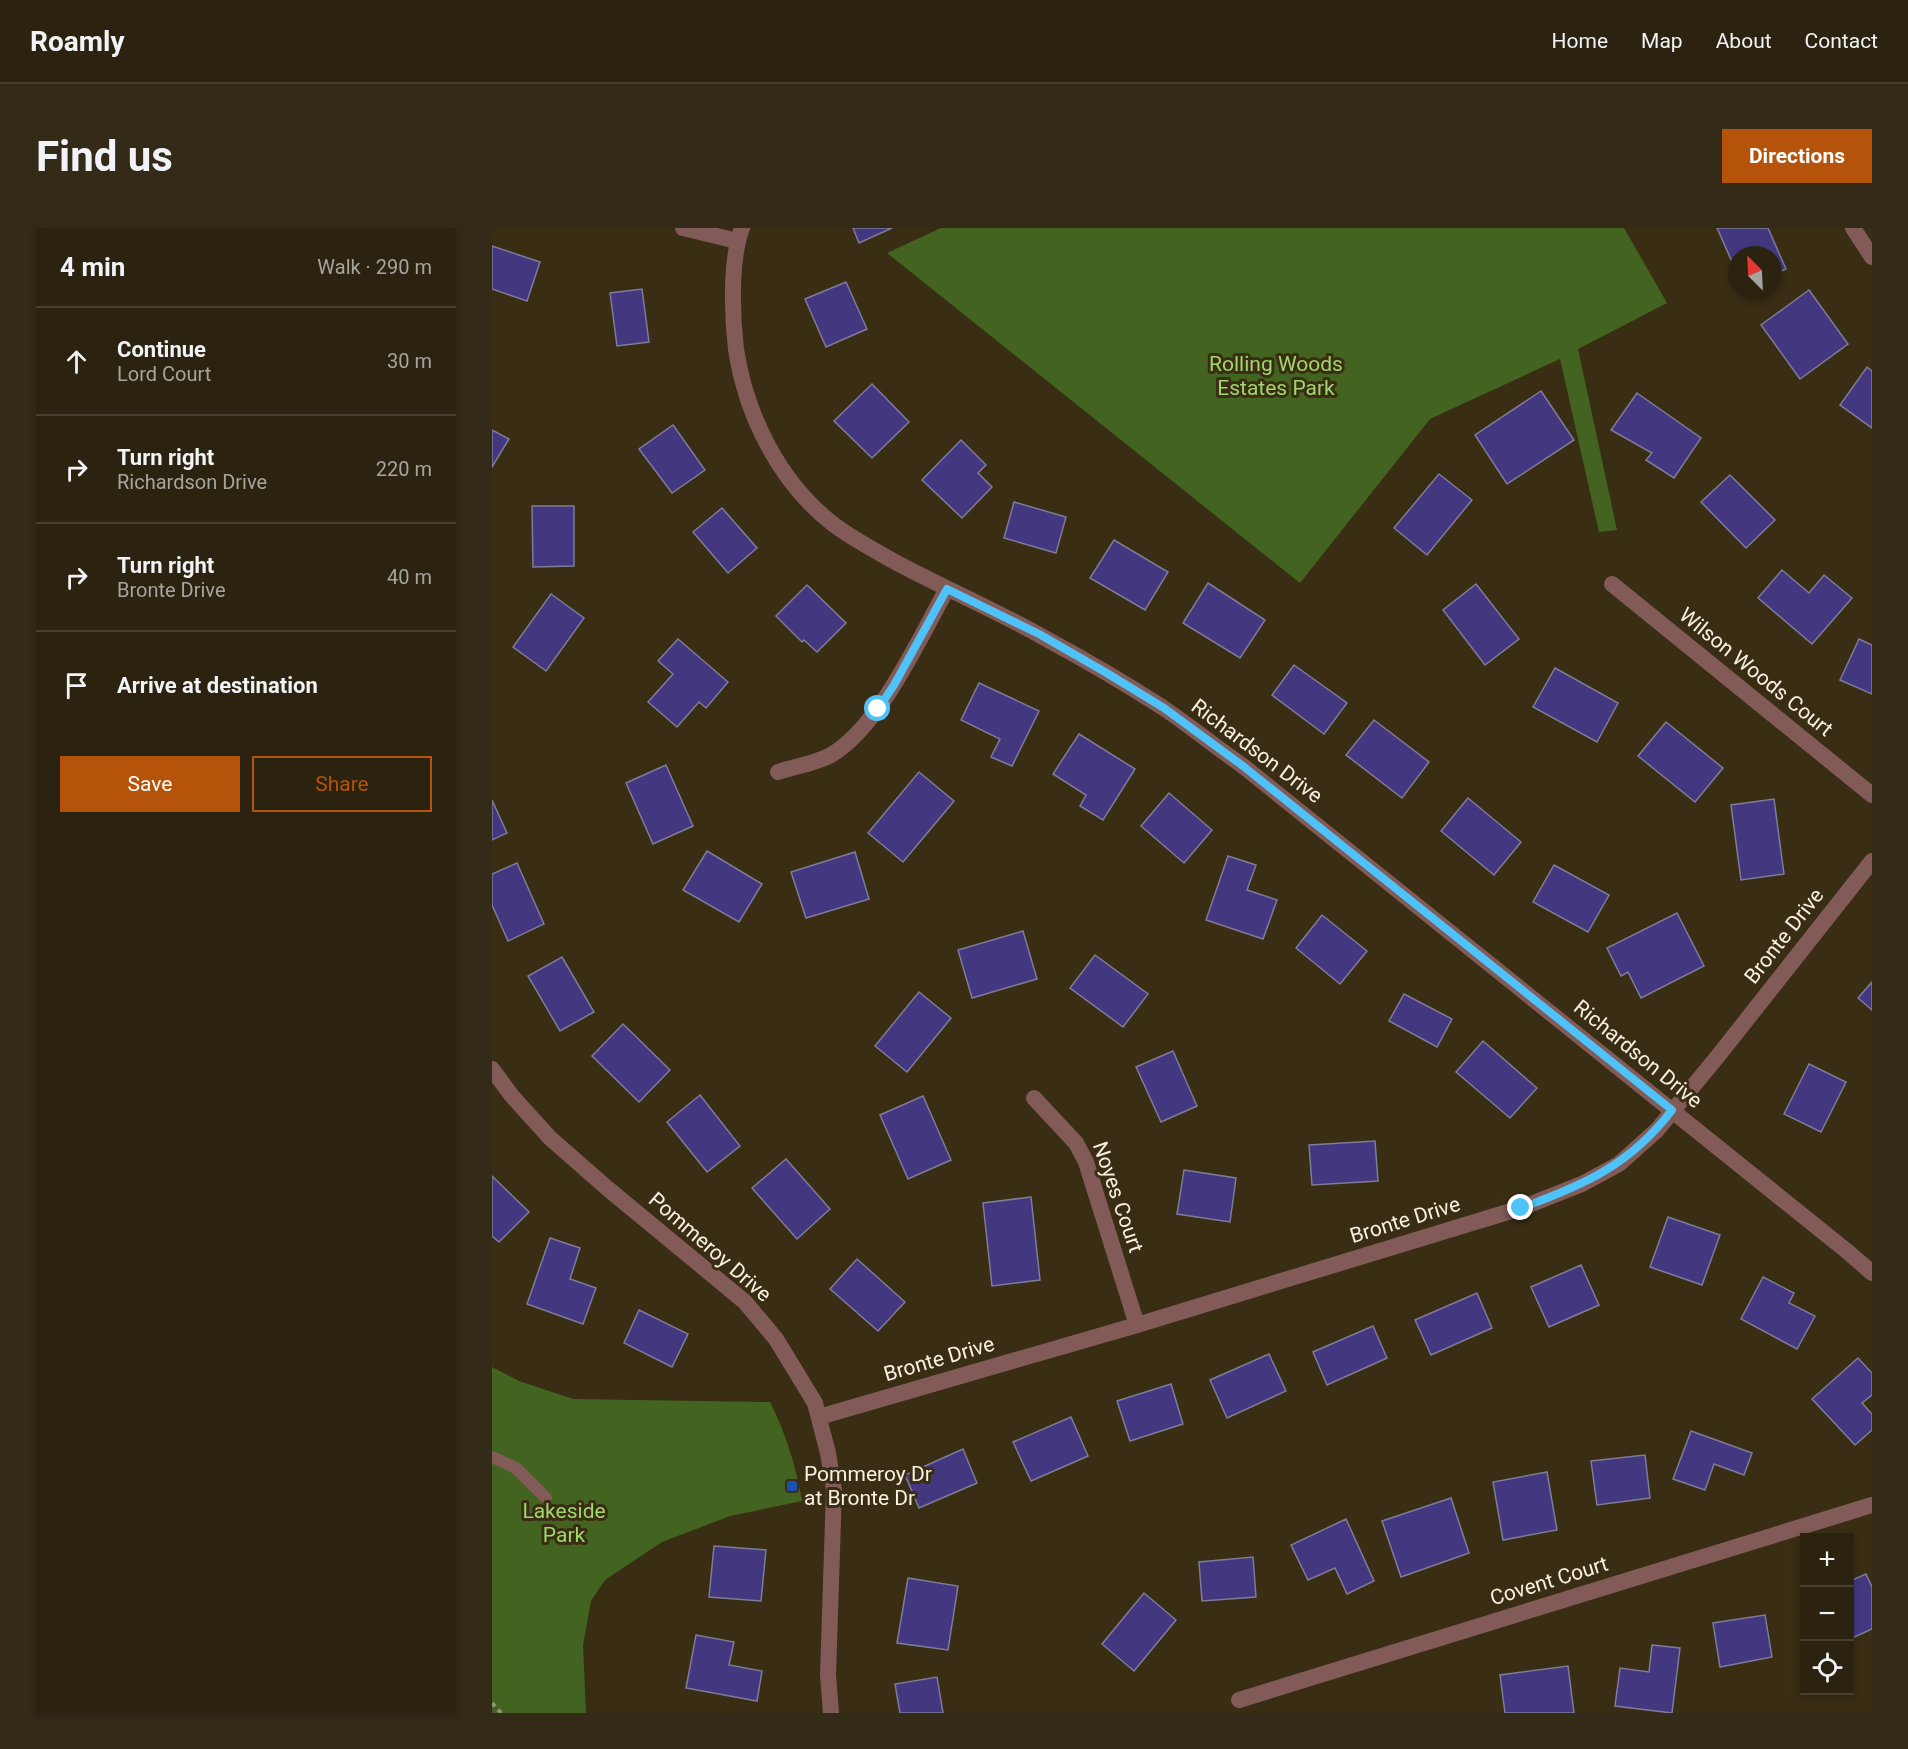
<!DOCTYPE html>
<html lang="en">
<head>
<meta charset="utf-8">
<style>
  body { margin:0; font-family:Roboto,sans-serif; background:#332a18; color:#f1f3f6 }
  .controls { position:absolute; right:18px; bottom:18px; display:grid; overflow:hidden; border-radius:0px; box-shadow:0 3px 9px #0003 }
  .controls button { width:54px; height:54px; display:grid; place-items:center; padding:0; border:0; border-bottom:2px solid #473f2f; background:#2b220f; color:#f1f3f6; font:30px sans-serif }
  .compass { position:absolute; left:1236px; top:18px; width:54px; height:54px; border-radius:50%; background:#2b220f; box-shadow:0 3px 9px #0003; rotate:336deg }
  .stop { position:absolute; width:18px; height:18px; margin:-14px; border:4px solid #4fc3f7; border-radius:50%; background:#fff }
  .stop.end { background:#4fc3f7; border-color:#fff; box-shadow:0 2px 6px #0008 }
  .list { margin:0; padding:0; list-style:none }
  h2 { display:flex; justify-content:space-between; align-items:center; height:78px; margin:0; padding:0 24px; font-size:26px }
  h2 small { font-size:20px; font-weight:400; color:#a6a49e }
  .list li { display:grid; grid-template-columns:39px 1fr auto; gap:18px; align-items:center; box-sizing:border-box; height:108px; padding:0 24px; border-top:2px solid #473f2f }
  .list b { display:block; font-size:22px; white-space:nowrap }
  .list p { margin:0; font-size:20px; white-space:nowrap; color:#a6a49e }
  .list em { font-size:20px; font-style:normal; color:#a6a49e }
  .actions { display:flex; gap:12px; padding:18px 24px }
  .actions a { flex:1; padding:14px 0; border:2px solid #b45309; border-radius:0px; text-align:center; font-size:21px; color:#b45309 }
  .actions .main { background:#b45309; color:#fff }
  .icon { flex:none; width:33px; height:33px; fill:none; stroke:currentColor; stroke-width:2; stroke-linecap:round; stroke-linejoin:round }
  .map { position:relative; flex:none; width:1380px; height:1485px; overflow:hidden; border-radius:0px }
  header { display:flex; align-items:center; gap:36px; box-sizing:border-box; height:84px; padding:0 30px; background:#2b220f; border-bottom:2px solid #473f2f }
  header strong { font-size:28px }
  nav { display:flex; gap:33px; margin-inline-start:auto; font-size:21px }
  .intro { display:flex; align-items:center; justify-content:space-between; box-sizing:border-box; height:144px; padding:0 36px }
  h1 { margin:0; font-size:42px }
  .button { padding:15px 27px; border-radius:0px; background:#b45309; color:#fff; font-size:21px; font-weight:700 }
  main { display:flex; gap:36px; padding:0 36px }
  aside { flex:1; background:#2b220f; border-radius:0px; box-shadow:0 3px 9px #0003 }
  .map>svg:first-child { display:block }
  .green { fill:#436421 }
  .building { fill:#43387f; stroke:#7e7c99; stroke-width:1.5 }
  .lines { fill:none; stroke-linecap:round; stroke-linejoin:round }
  .path { stroke:#99907b; stroke-width:4; stroke-dasharray:4.5 4.5; stroke-linecap:butt }
  .service { stroke:#825b58; stroke-width:12 }
  .minor { stroke:#825b58; stroke-width:16 }
  .route { stroke:#4fc3f7; stroke-width:8 }
  .transit-dot { fill:#1a4fb4; stroke:#392d14; stroke-width:2 }
  .labels { text-anchor:middle; stroke-width:6; stroke-linejoin:round; paint-order:stroke }
  .park-label { font-size:21px; fill:#a0d66e; stroke:#392d14 }
  .street-label { font-size:21px; fill:#f8f1e1; stroke:#392d14 }
  .poi-label { font-size:21px; fill:#f8f1e1; stroke:#392d14; text-anchor:start }
</style>
</head>
<body>
<header>
<strong>Roamly</strong>
<nav><a>Home</a><a>Map</a><a>About</a><a>Contact</a></nav>
</header>
<div class="intro"><h1>Find us</h1><a class="button">Directions</a></div>
<main>
<aside>
<h2>4 min<small>Walk · 290 m</small></h2>
<ul class="list">
<li><svg class="icon" aria-label="ahead" viewBox="0 0 24 24"><path d="M12 20V5M6 11l6-6 6 6"/></svg><div><b>Continue</b><p>Lord Court</p></div><em>30 m</em></li>
<li><svg class="icon" aria-label="right" viewBox="0 0 24 24"><path d="M7 20v-9h11M14 6l5 5-5 5"/></svg><div><b>Turn right</b><p>Richardson Drive</p></div><em>220 m</em></li>
<li><svg class="icon" aria-label="right" viewBox="0 0 24 24"><path d="M7 20v-9h11M14 6l5 5-5 5"/></svg><div><b>Turn right</b><p>Bronte Drive</p></div><em>40 m</em></li>
<li><svg class="icon" aria-label="arrive" viewBox="0 0 24 24"><path d="M6 21V4h12l-3 4 3 4H6"/></svg><div><b>Arrive at destination</b></div></li>
</ul>
<div class="actions"><a class="main">Save</a><a>Share</a></div>
</aside>
<div class="map">
<svg width="1380" height="1485" viewBox="0 0 1380 1485">
  <rect width="100%" height="100%" fill="#392d14"/>
  <!-- green -->
  <g class="green">
    <polygon points="449,0 1132,0 1175,75 1086,121 1125,302 1107,304 1068,131 938,191 808,355 395,25"/>
    <path d="M0 1139 27 1153 81 1171 278 1174C294 1206 304 1238 310 1273L238 1288 170 1314 113 1352 99 1373 91 1417 94 1485H0Z"/>
  </g>
  <!-- building -->
  <g class="building">
    <polygon points="361,0 400,0 367,15"/>
    <polygon points="1225,0 1276,0 1294,41 1281,47 1281,27 1245,27 1245,45"/>
    <polygon points="0,18 48,34 35,73 0,61"/>
    <polygon points="354,54 375,101 334,119 313,71"/>
    <polygon points="150,61 157,114 125,118 118,65"/>
    <polygon points="1317,62 1356,116 1308,151 1269,97"/>
    <polygon points="1375,139 1380,143 1380,200 1348,177"/>
    <polygon points="380,156 417,194 380,230 342,193"/>
    <polygon points="1049,163 1082,212 1015,256 983,207"/>
    <polygon points="1145,165 1209,210 1182,250 1154,232 1160,225 1119,202"/>
    <polygon points="181,197 213,242 180,265 147,221"/>
    <polygon points="0,202 17,211 0,239"/>
    <polygon points="469,212 494,237 486,245 500,259 470,290 430,252"/>
    <polygon points="947,246 980,272 935,327 902,300"/>
    <polygon points="1238,247 1283,292 1254,320 1209,274"/>
    <polygon points="522,274 574,289 564,325 512,310"/>
    <polygon points="40,278 82,278 82,338 41,339"/>
    <polygon points="230,280 265,320 236,345 201,304"/>
    <polygon points="622,312 676,344 653,382 598,350"/>
    <polygon points="1290,342 1317,365 1332,347 1360,370 1320,416 1266,370"/>
    <polygon points="716,355 773,392 748,430 691,395"/>
    <polygon points="984,356 1027,411 993,437 951,382"/>
    <polygon points="315,357 354,395 325,424 312,412 310,414 284,388"/>
    <polygon points="59,366 92,390 54,443 21,419"/>
    <polygon points="186,411 236,454 214,480 207,474 185,499 156,474 181,446 166,433"/>
    <polygon points="1367,411 1380,417 1380,466 1348,452"/>
    <polygon points="802,437 855,475 832,506 780,467"/>
    <polygon points="1063,440 1126,475 1105,514 1041,479"/>
    <polygon points="487,455 547,483 520,538 499,529 508,511 469,492"/>
    <polygon points="882,492 937,534 910,570 854,527"/>
    <polygon points="1174,494 1231,540 1203,574 1146,528"/>
    <polygon points="587,506 643,541 611,592 588,578 594,567 561,546"/>
    <polygon points="174,537 201,598 161,616 134,555"/>
    <polygon points="427,544 462,573 411,634 376,605"/>
    <polygon points="677,565 720,602 692,635 649,598"/>
    <polygon points="976,570 1029,614 1002,647 949,603"/>
    <polygon points="1282,571 1292,646 1249,652 1239,577"/>
    <polygon points="0,572 15,605 0,612"/>
    <polygon points="215,623 270,656 247,694 191,662"/>
    <polygon points="363,624 377,671 314,690 299,644"/>
    <polygon points="736,628 764,637 755,662 785,672 771,711 714,692"/>
    <polygon points="25,635 52,696 16,713 0,677 0,646"/>
    <polygon points="1062,637 1117,667 1096,704 1041,674"/>
    <polygon points="1185,685 1212,738 1149,770 1136,744 1129,748 1115,720"/>
    <polygon points="830,687 875,723 848,756 804,720"/>
    <polygon points="531,703 545,751 480,770 466,722"/>
    <polygon points="603,727 656,766 631,799 578,760"/>
    <polygon points="70,729 102,784 68,803 36,748"/>
    <polygon points="1380,754 1380,782 1366,770"/>
    <polygon points="427,764 459,790 415,844 383,818"/>
    <polygon points="912,766 960,791 945,819 897,793"/>
    <polygon points="131,796 178,842 147,874 100,828"/>
    <polygon points="991,813 1045,860 1018,890 964,844"/>
    <polygon points="681,823 705,878 669,894 644,839"/>
    <polygon points="1317,836 1354,854 1329,904 1292,886"/>
    <polygon points="208,867 248,918 215,944 175,894"/>
    <polygon points="431,868 459,932 416,951 388,887"/>
    <polygon points="883,913 886,953 820,957 817,917"/>
    <polygon points="294,931 338,981 305,1011 260,960"/>
    <polygon points="692,942 744,950 738,994 685,986"/>
    <polygon points="0,948 37,984 7,1014 0,1008"/>
    <polygon points="539,969 548,1052 500,1058 491,975"/>
    <polygon points="1176,989 1228,1007 1210,1057 1158,1039"/>
    <polygon points="58,1010 88,1020 78,1051 104,1060 91,1096 35,1076"/>
    <polygon points="365,1031 413,1074 386,1103 338,1061"/>
    <polygon points="1089,1037 1107,1077 1057,1099 1039,1059"/>
    <polygon points="1271,1049 1302,1065 1297,1075 1323,1088 1305,1121 1249,1091"/>
    <polygon points="985,1065 1000,1100 939,1127 923,1092"/>
    <polygon points="147,1082 196,1106 180,1139 132,1115"/>
    <polygon points="881,1098 895,1130 835,1157 821,1124"/>
    <polygon points="777,1126 794,1163 735,1190 718,1152"/>
    <polygon points="1366,1130 1380,1145 1380,1167 1370,1175 1380,1186 1380,1202 1363,1217 1320,1171"/>
    <polygon points="679,1156 691,1196 638,1213 625,1173"/>
    <polygon points="579,1189 596,1228 539,1253 521,1214"/>
    <polygon points="1199,1203 1260,1225 1252,1247 1222,1236 1213,1262 1181,1251"/>
    <polygon points="471,1221 485,1255 427,1280 413,1247"/>
    <polygon points="1153,1227 1158,1270 1105,1277 1099,1233"/>
    <polygon points="1055,1244 1065,1302 1011,1312 1001,1254"/>
    <polygon points="959,1270 977,1325 909,1349 890,1293"/>
    <polygon points="854,1291 882,1353 855,1366 843,1340 816,1352 799,1317"/>
    <polygon points="222,1318 274,1322 269,1373 217,1369"/>
    <polygon points="761,1329 764,1369 710,1373 707,1334"/>
    <polygon points="1374,1346 1380,1359 1380,1401 1358,1411 1358,1353"/>
    <polygon points="416,1350 466,1358 456,1422 405,1415"/>
    <polygon points="652,1365 684,1392 642,1443 610,1416"/>
    <polygon points="1273,1387 1280,1429 1228,1439 1221,1395"/>
    <polygon points="204,1407 242,1414 237,1437 270,1443 265,1473 194,1460"/>
    <polygon points="1160,1417 1188,1420 1180,1485 1123,1478 1128,1440 1157,1444"/>
    <polygon points="1076,1438 1082,1485 1013,1485 1008,1447"/>
    <polygon points="445,1449 451,1485 408,1485 403,1456"/>
  </g>
  <g class="lines">
    <!-- path -->
    <polyline class="path" points="0,1475 9,1485"/>
    <!-- service -->
    <polyline class="service" points="0,1229 24,1240 54,1270"/>
    <!-- minor -->
    <g class="minor">
      <polyline points="191,0 245,13"/>
      <path d="M250 0C238 32 240 88 244 121 254 188 288 255 341 296 362 312 384 323 407 336 454 361 503 382 549 408 590 430 631 454 670 479 698 498 724 519 751 538L1356 1024 1380 1045"/>
      <polyline points="1361,0 1380,29"/>
      <polyline points="1120,356 1380,567"/>
      <path d="M286 544C301 539 325 535 339 527 388 498 427 411 455 361"/>
      <polyline points="0,841 20,868 58,910 115,960 253,1074 284,1111 323,1175 336,1225 342,1262 336,1447 339,1485"/>
      <polyline points="542,870 584,915 594,934 645,1097"/>
      <polyline points="327,1189 645,1097 1029,980 1090,956 1127,936 1165,902 1226,828 1380,633"/>
      <polyline points="747,1472 1380,1277"/>
    </g>
  </g>
  <g class="lines">
    <!-- route -->
    <path class="route" d="M386 481 402 457 455 361 547 406 613 444 672 480 751 538 1180 882C1138 937 1092 957 1029 980"/>
  </g>
  <!-- markers -->
  <rect class="transit-dot" x="294" y="1252" width="12" height="12" rx="3"/>
  <g class="labels">
    <!-- park labels -->
    <g class="park-label">
      <text x="784" y="143">Rolling Woods<tspan x="784" dy="24">Estates Park</tspan></text>
      <text x="72" y="1290">Lakeside<tspan x="72" dy="24">Park</tspan></text>
    </g>
    <!-- street labels -->
    <g class="street-label">
      <text transform="translate(1264 444) rotate(39)" y="7">Wilson Woods Court</text>
      <text transform="translate(765 523) rotate(37)" y="7">Richardson Drive</text>
      <text transform="translate(1292 708) rotate(-52)" y="7">Bronte Drive</text>
      <text transform="translate(1146 826) rotate(39)" y="7">Richardson Drive</text>
      <text transform="translate(626 969) rotate(71)" y="7">Noyes Court</text>
      <text transform="translate(913 992) rotate(-17)" y="7">Bronte Drive</text>
      <text transform="translate(218 1019) rotate(41)" y="7">Pommeroy Drive</text>
      <text transform="translate(447 1131) rotate(-16)" y="7">Bronte Drive</text>
      <text transform="translate(1057 1353) rotate(-17)" y="7">Covent Court</text>
    </g>
    <!-- poi labels -->
    <g class="poi-label">
      <text x="312" y="1253">Pommeroy Dr<tspan x="312" dy="24">at Bronte Dr</tspan></text>
    </g>
  </g>
</svg>
<div class="controls">
<button>+</button>
<button>−</button>
<button><svg class="icon" aria-label="locate" viewBox="0 0 24 24"><circle cx="12" cy="12" r="6"/><path d="M12 2v4M12 18v4M2 12h4M18 12h4"/></svg></button>
</div>
<svg class="compass" viewBox="-18 -18 36 36"><path d="M0-13l5 13h-10z" fill="#e53935"/><path d="M0 13l5-13h-10z" fill="#a6a49e"/></svg>
<div class="stop" style="left:386px;top:481px"></div>
<div class="stop end" style="left:1029px;top:980px"></div>
</div>
</main>
</body>
</html>
